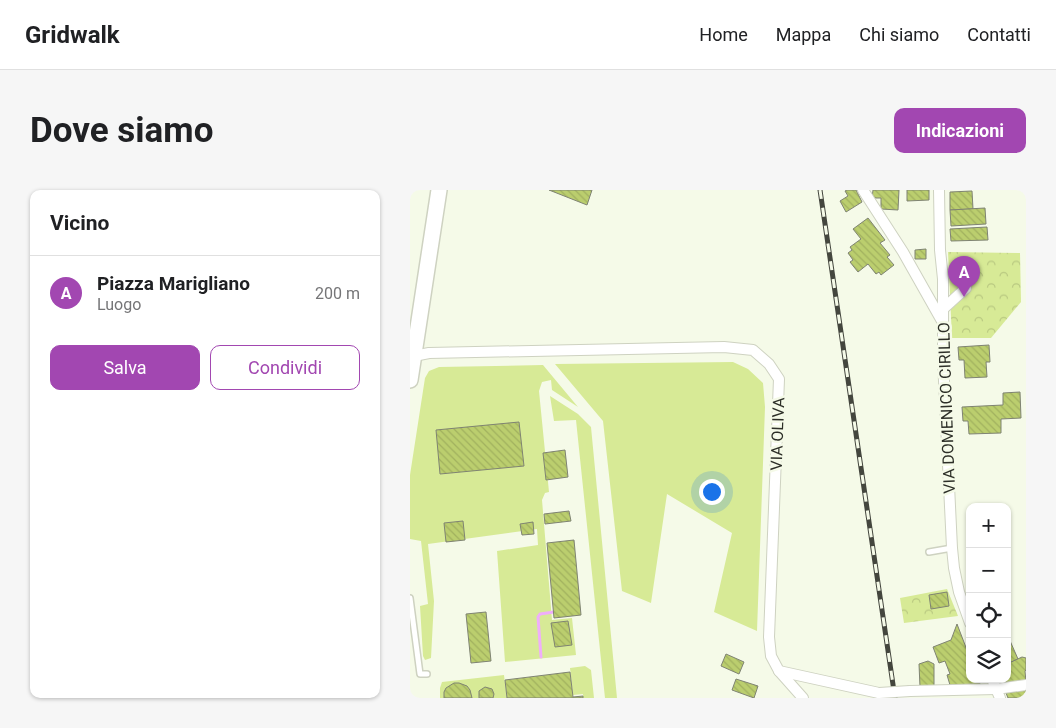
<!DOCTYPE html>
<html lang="it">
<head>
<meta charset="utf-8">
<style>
  body { margin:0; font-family:Roboto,sans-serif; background:#f6f6f6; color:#202124 }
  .controls { position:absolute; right:15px; bottom:15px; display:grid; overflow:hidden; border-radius:10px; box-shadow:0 1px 4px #0004 }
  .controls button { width:45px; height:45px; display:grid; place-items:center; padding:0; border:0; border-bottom:1px solid #e0e0e0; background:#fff; color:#202124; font:25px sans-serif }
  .you { position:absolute; left:301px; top:301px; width:18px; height:18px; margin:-12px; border:4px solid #fff; border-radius:50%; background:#1a73e8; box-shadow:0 0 0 8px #1a73e833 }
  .badge { display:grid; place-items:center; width:32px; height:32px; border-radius:50%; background:#a247b1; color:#fff; font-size:16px; font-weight:700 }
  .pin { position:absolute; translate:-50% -41px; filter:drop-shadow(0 1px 2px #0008) }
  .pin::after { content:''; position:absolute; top:26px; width:18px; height:15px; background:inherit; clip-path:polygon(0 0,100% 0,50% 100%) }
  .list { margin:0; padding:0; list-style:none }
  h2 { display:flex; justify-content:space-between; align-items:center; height:65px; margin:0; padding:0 20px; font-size:21px }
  h2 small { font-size:16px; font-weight:400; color:#757577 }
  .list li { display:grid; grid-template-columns:32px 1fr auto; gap:15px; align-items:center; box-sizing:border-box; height:75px; padding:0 20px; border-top:1px solid #e0e0e0 }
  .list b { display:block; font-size:19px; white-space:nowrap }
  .list p { margin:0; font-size:16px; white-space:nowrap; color:#757577 }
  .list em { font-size:16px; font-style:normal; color:#757577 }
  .actions { display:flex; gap:10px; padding:15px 20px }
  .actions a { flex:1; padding:11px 0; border:1px solid #a247b1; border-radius:10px; text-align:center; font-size:18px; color:#a247b1 }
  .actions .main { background:#a247b1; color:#fff }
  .icon { flex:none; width:28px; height:28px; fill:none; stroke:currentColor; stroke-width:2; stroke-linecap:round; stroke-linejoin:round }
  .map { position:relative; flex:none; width:616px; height:508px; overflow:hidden; border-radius:10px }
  header { display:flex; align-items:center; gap:30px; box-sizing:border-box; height:70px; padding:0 25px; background:#fff; border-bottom:1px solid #e0e0e0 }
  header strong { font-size:24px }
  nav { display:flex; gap:28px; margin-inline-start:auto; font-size:18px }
  .intro { display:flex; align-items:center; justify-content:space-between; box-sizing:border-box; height:120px; padding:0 30px }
  h1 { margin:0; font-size:35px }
  .button { padding:12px 22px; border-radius:10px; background:#a247b1; color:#fff; font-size:18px; font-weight:700 }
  main { display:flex; gap:30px; padding:0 30px }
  aside { flex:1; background:#fff; border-radius:10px; box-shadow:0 1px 4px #0004 }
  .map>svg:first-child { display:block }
  .green { fill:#d7ea96 }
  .park { fill:url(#park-crowns) }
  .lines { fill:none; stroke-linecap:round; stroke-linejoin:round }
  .stream { stroke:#efaefa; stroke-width:3 }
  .building { fill:url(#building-back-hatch); stroke:#7f8373 }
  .lane-casing { stroke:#ced2c1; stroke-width:8 }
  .street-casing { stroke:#ced2c1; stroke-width:12 }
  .secondary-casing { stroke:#ced2c1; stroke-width:18 }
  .lane { stroke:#fff; stroke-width:5 }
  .street { stroke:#fff; stroke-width:10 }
  .secondary { stroke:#fff; stroke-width:15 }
  .rail-casing { stroke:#44463e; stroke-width:5 }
  .rail { stroke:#f5fae8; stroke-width:3; stroke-dasharray:9; stroke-linecap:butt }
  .street-bridge-casing { stroke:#ced2c1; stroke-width:12; stroke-linecap:butt }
  .street-bridge { stroke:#fff; stroke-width:10 }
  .labels { text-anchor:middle; stroke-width:5; stroke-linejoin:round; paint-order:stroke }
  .street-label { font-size:16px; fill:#2d2f28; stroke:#f5fae8 }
</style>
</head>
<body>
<header>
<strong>Gridwalk</strong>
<nav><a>Home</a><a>Mappa</a><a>Chi siamo</a><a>Contatti</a></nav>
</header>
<div class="intro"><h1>Dove siamo</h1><a class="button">Indicazioni</a></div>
<main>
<aside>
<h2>Vicino<small></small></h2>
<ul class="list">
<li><span class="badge">A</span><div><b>Piazza Marigliano</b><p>Luogo</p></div><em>200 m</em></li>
</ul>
<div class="actions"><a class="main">Salva</a><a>Condividi</a></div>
</aside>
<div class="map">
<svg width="616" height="508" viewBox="0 0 616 508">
  <defs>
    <pattern id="park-crowns" width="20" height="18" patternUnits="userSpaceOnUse" patternTransform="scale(1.25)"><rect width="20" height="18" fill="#d7ea96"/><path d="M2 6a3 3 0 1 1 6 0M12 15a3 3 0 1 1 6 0" fill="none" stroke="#b9c981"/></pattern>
    <pattern id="building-back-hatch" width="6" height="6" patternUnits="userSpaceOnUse" patternTransform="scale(1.25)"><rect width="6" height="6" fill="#bbce6e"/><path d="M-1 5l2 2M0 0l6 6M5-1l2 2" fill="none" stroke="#a1b15f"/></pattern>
  </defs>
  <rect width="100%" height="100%" fill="#f5fae8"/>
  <!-- green -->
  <g class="green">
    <polygon points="323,172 338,179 353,193 355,217 347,441 304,422 322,343 257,304 241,413 212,401 193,231 145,174"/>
    <polygon points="133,175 168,217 142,200 141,190 132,192 129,201 139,302 135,303 132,310 142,430 162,428 166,465 95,472 87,361 128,355 127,339 18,354 24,411 21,468 15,470 13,466 10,416 18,414 11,351 0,349 0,285 15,188 19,181 29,177"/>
    <polygon points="140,206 168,224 181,237 207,508 195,508 166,230 144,231"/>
    <polygon points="175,476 181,480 184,508 173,508 173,504 163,505 160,478"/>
    <polygon points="94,485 97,508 30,508 30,498 32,492"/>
  </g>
  <!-- park -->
  <g class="park">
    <polygon points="538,62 610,63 611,112 581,148 542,148"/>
    <polygon points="537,399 548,426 494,433 490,408"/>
  </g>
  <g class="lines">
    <!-- stream -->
    <polyline class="stream" points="131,467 128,427 130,424 144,422"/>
  </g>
  <!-- building -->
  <g class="building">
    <polygon points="139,0 182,0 177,15"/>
    <polygon points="437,0 446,0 452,12 436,22 430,11 438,6 435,1"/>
    <polygon points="463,0 489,0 488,20 471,19 471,8 462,8"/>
    <polygon points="497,0 519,0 519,10 497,11"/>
    <polygon points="562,1 563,19 540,20 540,2"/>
    <polygon points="575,18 576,34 541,36 540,20"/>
    <polygon points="458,28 475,50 470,53 480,65 477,67 484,75 471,85 469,82 466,84 458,74 448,82 440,72 443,70 438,63 442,60 440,57 451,49 443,39"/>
    <polygon points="577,37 578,50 541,51 540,39"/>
    <polygon points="516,59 516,69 505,69 505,60"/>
    <polygon points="579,155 580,172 576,172 577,187 555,188 554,170 549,170 548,157"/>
    <polygon points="610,202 611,228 591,229 591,243 559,244 558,231 553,231 552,217 593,215 593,203"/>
    <polygon points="109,232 114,276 30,284 26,240"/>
    <polygon points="155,260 158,287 136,290 133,263"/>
    <polygon points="159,321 161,331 135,334 134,324"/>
    <polygon points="53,331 55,350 36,352 34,333"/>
    <polygon points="123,332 124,344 112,345 110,334"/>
    <polygon points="164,350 171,425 144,428 137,353"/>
    <polygon points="537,402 539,416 521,419 519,405"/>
    <polygon points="76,422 81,471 61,473 56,424"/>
    <polygon points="158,431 162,455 145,457 141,433"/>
    <polygon points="547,434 560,468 560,489 568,489 570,494 540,495 537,485 540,484 535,471 529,473 523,457 541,450"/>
    <polygon points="597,444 608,469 597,474"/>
    <polygon points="316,464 334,472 329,484 311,476"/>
    <polygon points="612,467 616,468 616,480 615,481 616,492 597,494 594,489 597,489 597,474"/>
    <polygon points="518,471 524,474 524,497 510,497 509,474"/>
    <polygon points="160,482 163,507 173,506 173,508 97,508 95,490"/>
    <polygon points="326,489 348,496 344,508 322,500"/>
    <polygon points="44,493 49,493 57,496 60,500 62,508 34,508 34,502 36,498"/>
    <polygon points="75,497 82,499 84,504 83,508 69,508 69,501"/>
    <polygon points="616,500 616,508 598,508 596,503"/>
  </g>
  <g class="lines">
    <defs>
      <g id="lane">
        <polyline points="519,362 542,358"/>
        <polyline points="0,408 10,484 17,484"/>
      </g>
      <g id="street">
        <polyline points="453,0 493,62 532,131"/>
        <polyline points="529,0 530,60 533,89 533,170 542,358 544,378 549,402 560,433"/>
        <polyline points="533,119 556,98"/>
        <polyline points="4,166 19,163 314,157 343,160 359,174 369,189 359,447 361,466 369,481 393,508"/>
        <polyline points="369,481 469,503"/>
        <polyline points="582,489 590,508"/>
        <polyline points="500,501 586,499 616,495"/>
      </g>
      <polyline id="secondary" points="0,190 29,0"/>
    </defs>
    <!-- lane casing -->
    <use href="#lane" class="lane-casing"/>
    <!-- street casing -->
    <use href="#street" class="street-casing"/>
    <!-- secondary casing -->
    <use href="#secondary" class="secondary-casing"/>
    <!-- lane -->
    <use href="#lane" class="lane"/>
    <!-- street -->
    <use href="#street" class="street"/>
    <!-- secondary -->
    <use href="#secondary" class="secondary"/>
    <defs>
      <polyline id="rail" points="410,0 485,508"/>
    </defs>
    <!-- rail casing -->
    <use href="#rail" class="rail-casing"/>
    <!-- rail -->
    <use href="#rail" class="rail"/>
    <defs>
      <polyline id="street-bridge" points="469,503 500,501"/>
    </defs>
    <!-- street-bridge casing -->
    <use href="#street-bridge" class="street-bridge-casing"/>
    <!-- street-bridge -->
    <use href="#street-bridge" class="street-bridge"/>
  </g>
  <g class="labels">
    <!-- street labels -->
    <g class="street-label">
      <text transform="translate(536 218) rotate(-92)" y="6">VIA DOMENICO CIRILLO</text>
      <text transform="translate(367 244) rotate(-88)" y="6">VIA OLIVA</text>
    </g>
  </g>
</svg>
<div class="controls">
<button>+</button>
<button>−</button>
<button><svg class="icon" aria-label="locate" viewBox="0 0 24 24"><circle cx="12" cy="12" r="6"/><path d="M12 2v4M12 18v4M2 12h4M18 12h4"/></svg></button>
<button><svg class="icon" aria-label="layers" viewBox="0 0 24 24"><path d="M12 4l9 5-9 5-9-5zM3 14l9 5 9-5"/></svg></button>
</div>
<div class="you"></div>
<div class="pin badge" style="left:554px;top:107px">A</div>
</div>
</main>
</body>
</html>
